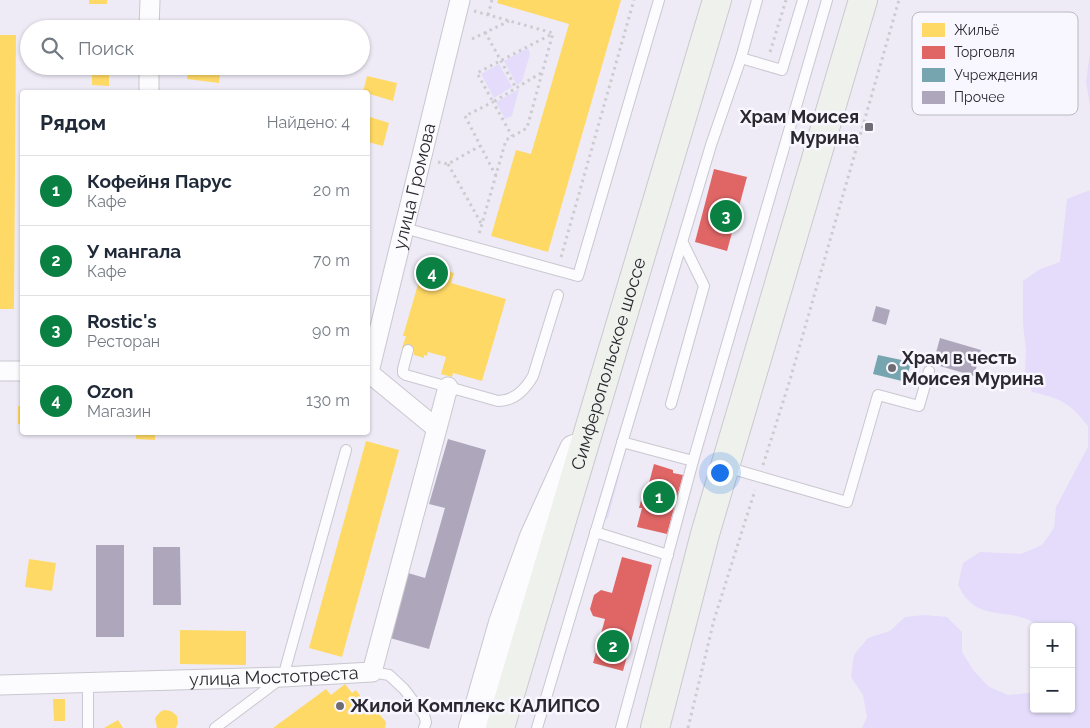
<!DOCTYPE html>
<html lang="ru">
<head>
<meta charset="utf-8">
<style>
  body { margin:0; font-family:Raleway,sans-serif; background:#f6f6f7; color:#1f2937 }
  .controls { position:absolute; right:15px; bottom:15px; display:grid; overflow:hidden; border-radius:5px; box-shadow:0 1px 4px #0004 }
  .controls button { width:45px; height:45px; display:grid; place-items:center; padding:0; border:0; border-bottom:1px solid #e0e1e3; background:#fff; color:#1f2937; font:25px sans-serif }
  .you { position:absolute; left:719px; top:472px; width:18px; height:18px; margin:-12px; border:4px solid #fff; border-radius:50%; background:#1a73e8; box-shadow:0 0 0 8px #1a73e833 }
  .badge { display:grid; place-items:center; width:32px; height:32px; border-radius:50%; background:#0b8043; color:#fff; font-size:16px; font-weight:700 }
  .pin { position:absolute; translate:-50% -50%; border:2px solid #fff; box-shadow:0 1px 5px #0006 }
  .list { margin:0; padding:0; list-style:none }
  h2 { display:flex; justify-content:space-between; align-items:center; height:65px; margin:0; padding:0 20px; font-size:21px }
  h2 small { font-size:16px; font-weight:400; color:#747a83 }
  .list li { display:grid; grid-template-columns:32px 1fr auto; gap:15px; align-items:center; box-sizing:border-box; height:70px; padding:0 20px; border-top:1px solid #e0e1e3 }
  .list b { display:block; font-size:19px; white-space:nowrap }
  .list p { margin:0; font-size:16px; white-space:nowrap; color:#747a83 }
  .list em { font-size:16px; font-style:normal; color:#747a83 }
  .icon { flex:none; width:28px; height:28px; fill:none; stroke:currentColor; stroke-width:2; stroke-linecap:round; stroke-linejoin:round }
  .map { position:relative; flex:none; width:1090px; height:728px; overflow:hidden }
  .search { position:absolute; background:#fff; box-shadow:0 1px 4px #0004; left:20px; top:20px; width:350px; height:55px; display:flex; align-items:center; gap:12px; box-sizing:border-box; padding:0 18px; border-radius:28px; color:#747a83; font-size:19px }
  .panel { position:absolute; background:#fff; box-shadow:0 1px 4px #0004; left:20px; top:90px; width:350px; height:345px; border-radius:5px }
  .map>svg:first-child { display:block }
  .green { fill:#e4dcfa }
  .homes { fill:#ffd966 }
  .shops { fill:#e06666 }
  .public { fill:#76a5af }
  .building { fill:#aea7bb }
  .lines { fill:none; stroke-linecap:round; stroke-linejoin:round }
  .lane-casing { stroke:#c9c7d0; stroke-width:12 }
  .street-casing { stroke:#c9c7d0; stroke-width:21 }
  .secondary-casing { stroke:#c9c7d0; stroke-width:30 }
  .primary-casing { stroke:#cac9ce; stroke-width:30 }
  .path { stroke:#cccbcf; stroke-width:3; stroke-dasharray:2.5 4; stroke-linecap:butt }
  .lane { stroke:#fcfcfe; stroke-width:10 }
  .street { stroke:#fcfcfe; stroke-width:19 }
  .secondary { stroke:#fcfcfe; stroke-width:28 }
  .primary { stroke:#eef1ec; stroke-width:28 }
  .poi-dot { fill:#6f6c75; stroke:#f8f6fe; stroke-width:2 }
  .labels { text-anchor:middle; stroke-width:5; stroke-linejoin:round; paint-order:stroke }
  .poi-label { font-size:18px; font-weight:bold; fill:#2b2830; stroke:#f8f6fe; text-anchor:start }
  .street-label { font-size:18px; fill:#2b2830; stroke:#f8f6fe }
  .key { fill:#f8f6fe; stroke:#bab8c0; stroke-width:1 }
  .key-label { font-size:14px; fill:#2b2830 }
</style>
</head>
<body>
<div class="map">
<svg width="1090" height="728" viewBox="0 0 1090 728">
  <rect width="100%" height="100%" fill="#eeebf6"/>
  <!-- green -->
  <g class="green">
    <polygon points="528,48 530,54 522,81 517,85 504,61"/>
    <polygon points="1090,53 1090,105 1086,82"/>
    <polygon points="499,64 512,87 494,98 481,74"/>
    <polygon points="519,89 512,116 505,119 496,102"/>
    <path d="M1090 190V728H862L867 717 863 695 851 677 854 655 868 638 890 631 905 617 925 615 947 617 962 632V652L973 670 989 687 1008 695 1029 693 1034 686V709H1071V627H1038C1021 608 987 620 969 601 964 597 961 590 958 585L963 563 980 552 1021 554 1042 545 1054 528 1056 507 1088 447V426C1070 403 1060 398 1032 392L1025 372 1026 349 1023 324V281L1040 269 1060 262 1067 199Z"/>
    <polygon points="619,471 620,473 608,518 606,519 604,517"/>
  </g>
  <!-- homes -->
  <g class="homes">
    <rect x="89" y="0" width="18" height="4"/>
    <polygon points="498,0 621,0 548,252 491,236 516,150 531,154 569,24 497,3"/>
    <polygon points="0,35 16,35 14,309 0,309"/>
    <polygon points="92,66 109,66 109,86 92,85"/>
    <polygon points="189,66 221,66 219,83 187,79"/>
    <polygon points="367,76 397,83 393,101 363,92"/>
    <polygon points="370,117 389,123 383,146 368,142 368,127"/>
    <polygon points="427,265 454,273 451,283 506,299 482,381 453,373 452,377 441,374 446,357 428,352 427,356 424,355 424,358 414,355 414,352 402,348 406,336 403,336 421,274 424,275"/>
    <rect x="18" y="406" width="4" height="18"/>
    <polygon points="136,432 155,432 155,440 136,439"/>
    <polygon points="366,441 399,450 342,657 309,648"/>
    <polygon points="29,559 56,563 52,591 25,587"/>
    <polygon points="180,630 246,631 246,665 180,664"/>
    <polygon points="345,684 352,693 356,690 363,700 367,697 371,703 375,702 380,708 379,714 386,722 385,728 273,728 326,689 331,695"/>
    <polygon points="53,699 65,699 65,721 54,721"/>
    <polygon points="164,710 171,711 177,716 178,723 176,728 157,728 155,718 160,712"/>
    <polygon points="118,720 123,728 104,728"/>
  </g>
  <!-- shops -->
  <g class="shops">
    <polygon points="714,169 747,177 727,251 695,242"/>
    <polygon points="654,464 673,470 673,473 683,475 667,534 637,527 642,508 639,508 645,486 648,487"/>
    <polygon points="622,557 652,565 623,671 593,663 605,619 593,616 590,609 594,595 601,590 612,593"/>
  </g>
  <!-- public -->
  <polygon class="public" points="878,355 911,362 906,382 873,374"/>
  <!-- building -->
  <g class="building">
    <polygon points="876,306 890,310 886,325 872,321"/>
    <polygon points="940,338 981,350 974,376 933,364"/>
    <polygon points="448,439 486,450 429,649 390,638 408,573 425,578 445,508 429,504"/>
    <rect x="96" y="545" width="28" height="92"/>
    <polygon points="153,547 180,547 181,605 153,605"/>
  </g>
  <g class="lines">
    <defs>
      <g id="lane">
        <polyline points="741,58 782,70 803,0"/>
        <polyline points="404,228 578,276 659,0"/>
        <path d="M408 350 403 369V373L406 375 498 401C514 401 525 390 533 376L558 295"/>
        <polyline points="671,404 704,286 683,243"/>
        <polyline points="622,442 693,461"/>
        <polyline points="726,467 847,502 878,395 919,406 929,371"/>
        <polyline points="595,532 668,555"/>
        <polyline points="372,672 389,675 404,689 424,715 426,722 424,728"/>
        <polyline points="88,684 88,728"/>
        <polyline points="215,728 283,677 346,450"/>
        <polyline points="537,728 711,145 741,58 757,0"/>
        <polyline points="621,728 693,461 827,0"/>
      </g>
      <g id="street">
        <polyline points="149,29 150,0"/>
        <polyline points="149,92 149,66"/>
        <polyline points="0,371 22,371"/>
        <polyline points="368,372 436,428"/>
        <path id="s1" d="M369 372 460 0"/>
        <path id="s2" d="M0 685 283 677 372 672 448 387"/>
      </g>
      <polyline id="secondary" points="473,728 503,623 534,537 574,449"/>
      <g id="primary">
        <path id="s3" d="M500 728 717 0"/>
        <polyline points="655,728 705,534 863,0"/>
      </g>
    </defs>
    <!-- lane casing -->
    <use href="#lane" class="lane-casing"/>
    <!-- street casing -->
    <use href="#street" class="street-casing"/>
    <!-- secondary casing -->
    <use href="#secondary" class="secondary-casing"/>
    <!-- primary casing -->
    <use href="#primary" class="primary-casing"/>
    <!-- path -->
    <g class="path">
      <polyline points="474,11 553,33 527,128 506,140 479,234"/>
      <polyline points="488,15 492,0"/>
      <polyline points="485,32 516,88"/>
      <polyline points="472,39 509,21"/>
      <polyline points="770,52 786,0"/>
      <polyline points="541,73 493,102 477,73 552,34"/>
      <polyline points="438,162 448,164 480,146"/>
      <polyline points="448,164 482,225"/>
      <polyline points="496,176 465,116 493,102 512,136"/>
      <polyline points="561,257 634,0"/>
      <polyline points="763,465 789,383 899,0"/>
      <polyline points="688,728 714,620 755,490"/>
    </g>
    <!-- lane -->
    <use href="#lane" class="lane"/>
    <!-- street -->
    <use href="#street" class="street"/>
    <!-- secondary -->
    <use href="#secondary" class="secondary"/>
    <!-- primary -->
    <use href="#primary" class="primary"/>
  </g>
  <!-- markers -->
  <g class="poi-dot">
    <rect x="864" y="122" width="10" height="10" rx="2.5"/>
    <circle cx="892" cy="368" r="5"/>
    <circle cx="340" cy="706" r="5"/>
  </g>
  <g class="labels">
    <!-- poi labels -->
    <g class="poi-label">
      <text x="859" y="123" text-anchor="end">Храм Моисея<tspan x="859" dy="21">Мурина</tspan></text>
      <text x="902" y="364">Храм в честь<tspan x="902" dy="21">Моисея Мурина</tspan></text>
      <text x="350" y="712">Жилой Комплекс КАЛИПСО</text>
    </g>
    <!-- street labels -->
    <g class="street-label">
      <text dy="6" stroke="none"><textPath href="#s1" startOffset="191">улица Громова</textPath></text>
      <text dy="6" stroke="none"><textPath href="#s3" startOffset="380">Симферопольское шоссе</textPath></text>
      <text dy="6" stroke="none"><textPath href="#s2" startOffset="274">улица Мостотреста</textPath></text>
    </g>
  </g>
  <!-- legend -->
  <rect x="912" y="12" width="166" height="103" rx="8" class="key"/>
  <rect x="922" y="23" width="23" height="14" fill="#ffd966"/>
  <rect x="922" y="46" width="23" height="13" fill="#e06666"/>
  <rect x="922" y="68" width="23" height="14" fill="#76a5af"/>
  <rect x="922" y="91" width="23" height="13" fill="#aea7bb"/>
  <g class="key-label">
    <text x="954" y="35">Жильё</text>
    <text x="954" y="57">Торговля</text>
    <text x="954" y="80">Учреждения</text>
    <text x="954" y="102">Прочее</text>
  </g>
</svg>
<div class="controls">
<button>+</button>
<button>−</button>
</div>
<div class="you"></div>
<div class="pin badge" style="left:659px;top:497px">1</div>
<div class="pin badge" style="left:613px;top:646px">2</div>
<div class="pin badge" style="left:726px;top:216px">3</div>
<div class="pin badge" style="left:432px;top:273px">4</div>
<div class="search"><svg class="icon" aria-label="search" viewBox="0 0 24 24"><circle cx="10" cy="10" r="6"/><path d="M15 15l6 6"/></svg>Поиск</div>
<section class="panel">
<h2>Рядом<small>Найдено: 4</small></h2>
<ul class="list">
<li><span class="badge">1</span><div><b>Кофейня Парус</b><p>Кафе</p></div><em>20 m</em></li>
<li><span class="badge">2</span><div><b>У мангала</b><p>Кафе</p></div><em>70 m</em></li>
<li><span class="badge">3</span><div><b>Rostic's</b><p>Ресторан</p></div><em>90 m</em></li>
<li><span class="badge">4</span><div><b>Ozon</b><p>Магазин</p></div><em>130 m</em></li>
</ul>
</section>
</div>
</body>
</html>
